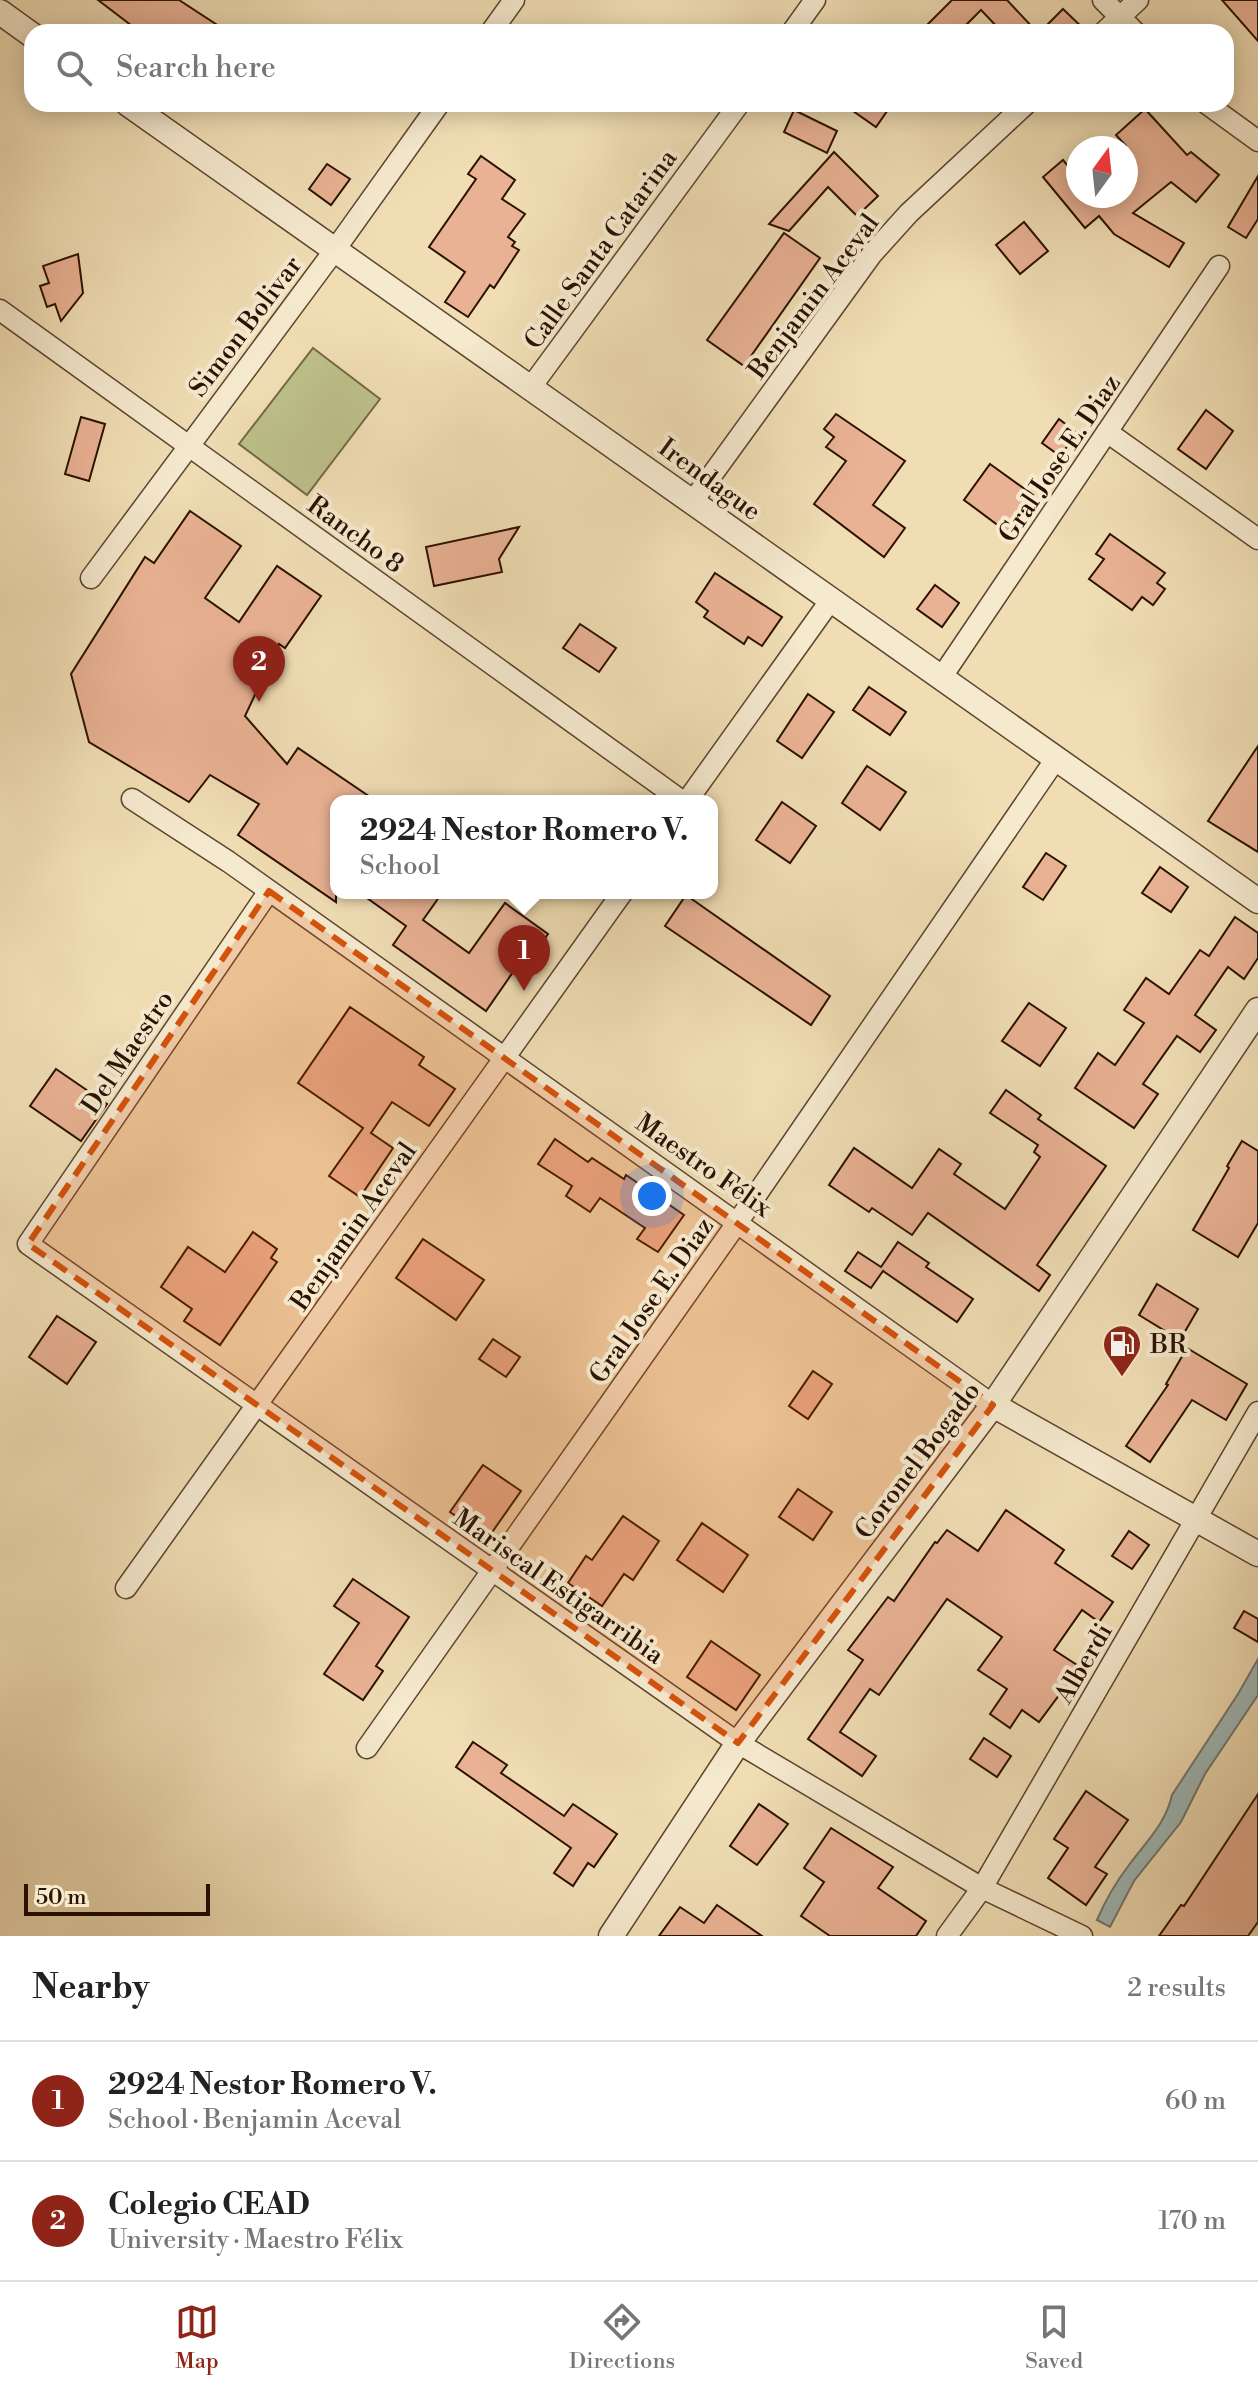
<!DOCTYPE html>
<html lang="en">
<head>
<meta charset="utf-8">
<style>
  body { margin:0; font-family:"Libre Bodoni",serif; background:#f2f2f2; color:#222 }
  .compass { position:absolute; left:1066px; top:136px; width:72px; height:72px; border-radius:50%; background:#fff; box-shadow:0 4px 20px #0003; rotate:15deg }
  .scale { position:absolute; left:24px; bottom:20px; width:186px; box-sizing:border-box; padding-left:8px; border:4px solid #2b1102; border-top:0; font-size:22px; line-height:28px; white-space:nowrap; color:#2b1102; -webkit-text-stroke:6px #f5e9ce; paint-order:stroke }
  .you { position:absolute; left:652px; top:1196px; width:28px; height:28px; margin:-20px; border:6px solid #fff; border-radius:50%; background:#1a73e8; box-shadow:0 0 0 12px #1a73e833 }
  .badge { display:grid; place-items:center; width:52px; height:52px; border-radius:50%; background:#8f2418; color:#fff; font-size:26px; font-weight:700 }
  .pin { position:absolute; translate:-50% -66px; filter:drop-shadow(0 2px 4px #0008) }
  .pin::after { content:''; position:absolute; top:42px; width:28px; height:24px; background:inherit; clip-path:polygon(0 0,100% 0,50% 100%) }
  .popup { position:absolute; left:330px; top:795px; width:388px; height:104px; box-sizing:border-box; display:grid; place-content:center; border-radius:16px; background:#fff; filter:drop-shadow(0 2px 6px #0005); font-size:26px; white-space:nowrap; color:#767676 }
  .popup b { font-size:30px; color:#222 }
  .popup::after { content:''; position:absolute; left:50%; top:100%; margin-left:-16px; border:16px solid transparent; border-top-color:#fff }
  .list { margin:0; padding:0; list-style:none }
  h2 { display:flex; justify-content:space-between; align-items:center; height:104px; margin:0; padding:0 32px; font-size:34px }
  h2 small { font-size:26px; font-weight:400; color:#767676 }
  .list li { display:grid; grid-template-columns:52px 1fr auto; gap:24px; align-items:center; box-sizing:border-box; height:120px; padding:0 32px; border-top:2px solid #e0e0e0 }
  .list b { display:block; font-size:30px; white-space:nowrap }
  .list p { margin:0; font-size:26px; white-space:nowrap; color:#767676 }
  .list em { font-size:26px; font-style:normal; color:#767676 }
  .icon { flex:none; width:44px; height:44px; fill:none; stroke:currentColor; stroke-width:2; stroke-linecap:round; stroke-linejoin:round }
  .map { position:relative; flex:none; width:1258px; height:1936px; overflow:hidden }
  .search { position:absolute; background:#fff; box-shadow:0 4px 20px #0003; left:24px; right:24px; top:24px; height:88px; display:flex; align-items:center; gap:20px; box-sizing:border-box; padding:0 28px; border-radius:24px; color:#767676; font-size:30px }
  .sheet { height:344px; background:#fff }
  nav { display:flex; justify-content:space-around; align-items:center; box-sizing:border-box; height:112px; border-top:2px solid #e0e0e0; background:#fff; font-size:22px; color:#767676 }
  nav a { display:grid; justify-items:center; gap:4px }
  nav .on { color:#8f2418 }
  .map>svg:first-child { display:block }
  .green { fill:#bdc08a; stroke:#746846; stroke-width:2 }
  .water { fill:#9fb9b8; stroke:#71766f; stroke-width:2 }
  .building { fill:#e9b294; stroke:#2b1102; stroke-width:2 }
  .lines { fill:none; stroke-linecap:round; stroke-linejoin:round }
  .minor-casing { stroke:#5c442e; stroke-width:23 }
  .tertiary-casing { stroke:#5c442e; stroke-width:27 }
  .minor { stroke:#f5e9ce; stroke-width:20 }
  .tertiary { stroke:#f5e9ce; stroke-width:24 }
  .marked { fill:#d5520b; fill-opacity:0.2; stroke:#d5520b; stroke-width:6; stroke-dasharray:16 10; stroke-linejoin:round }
  .labels { text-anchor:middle; stroke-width:8; stroke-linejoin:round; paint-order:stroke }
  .street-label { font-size:26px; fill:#2b1102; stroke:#f5e9ce }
  .poi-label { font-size:26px; fill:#2b1102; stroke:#f5e9ce; text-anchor:start }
</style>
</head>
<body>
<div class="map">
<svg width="1258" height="1936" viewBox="0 0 1258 1936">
  <rect width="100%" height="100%" fill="#f0ddb4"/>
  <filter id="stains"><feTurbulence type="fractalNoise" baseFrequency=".0025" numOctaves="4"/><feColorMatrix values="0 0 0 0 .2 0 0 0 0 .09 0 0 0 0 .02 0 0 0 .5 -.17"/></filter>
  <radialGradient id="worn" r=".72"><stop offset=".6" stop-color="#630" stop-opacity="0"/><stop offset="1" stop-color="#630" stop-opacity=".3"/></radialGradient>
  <!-- green -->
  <polygon class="green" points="313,348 380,399 307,495 239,444"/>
  <!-- water -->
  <path class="water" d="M1258 1659V1695L1205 1774 1181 1822 1134 1881 1110 1927 1097 1920C1105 1901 1116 1882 1129 1865 1146 1842 1166 1823 1172 1795L1238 1694Z"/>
  <!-- building -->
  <g class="building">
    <polygon points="98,0 179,0 228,32 140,32"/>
    <polygon points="952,0 1007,0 1037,32 1002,32 981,10 959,32 920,32"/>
    <polygon points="1222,0 1258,0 1258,41"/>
    <polygon points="1063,9 1087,32 1040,32"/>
    <polygon points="843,104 892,104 876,127"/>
    <polygon points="1145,109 1187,155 1191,152 1219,175 1196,202 1171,182 1133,213 1184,243 1169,267 1114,234 1099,216 1085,228 1043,177 1063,160 1078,178 1078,196 1126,196 1126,146 1116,135"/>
    <polygon points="794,110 837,131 827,153 784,132"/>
    <polygon points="834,152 878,196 857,216 828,187 789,231 769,224"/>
    <polygon points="481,156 515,180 502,199 525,214 508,237 515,242 512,246 519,250 494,288 490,285 468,317 445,302 465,272 429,247 476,179 468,174"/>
    <polygon points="327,164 350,179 331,205 309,189"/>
    <polygon points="1258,176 1258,219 1246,238 1228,227"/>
    <polygon points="1024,222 1048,251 1020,274 996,245"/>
    <polygon points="784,233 820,258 744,366 707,340"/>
    <polygon points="78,254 83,293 61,321 55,304 47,307 40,286 49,283 43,266"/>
    <polygon points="1206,410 1233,431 1206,469 1178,449"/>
    <polygon points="836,414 905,461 873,505 905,528 884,557 814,504 846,461 826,447 834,437 824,429"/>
    <polygon points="81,417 105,424 89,481 65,474"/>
    <polygon points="1059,419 1077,433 1060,456 1042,443"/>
    <polygon points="990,464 1033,495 1026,504 1032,508 1020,524 1015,521 1007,532 964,500"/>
    <polygon points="190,511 241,546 205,598 239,622 277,566 321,596 285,648 279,644 245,716 287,764 298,748 376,801 336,801 336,902 238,835 259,804 210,775 189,802 89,742 71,674 145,557 154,563"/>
    <polygon points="519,527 499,559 502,572 434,586 426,547"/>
    <polygon points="1110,534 1165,573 1157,583 1165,589 1153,605 1142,597 1132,610 1089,579 1104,559 1096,554"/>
    <polygon points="715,573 782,617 762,646 748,637 744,644 704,617 708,611 696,602"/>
    <polygon points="935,585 959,603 942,627 917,609"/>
    <polygon points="580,624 616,648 599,672 563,648"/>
    <polygon points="869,687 906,712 890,735 853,710"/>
    <polygon points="808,694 834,712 802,758 777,741"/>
    <polygon points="1258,746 1258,852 1208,821"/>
    <polygon points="867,766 906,792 880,830 842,803"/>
    <polygon points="782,802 816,826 790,863 756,840"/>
    <polygon points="1046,853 1066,866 1043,900 1023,887"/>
    <polygon points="1160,867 1188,887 1171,912 1142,893"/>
    <polygon points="360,893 442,893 423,920 469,953 505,903 548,934 525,966 520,962 486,1011 393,945 406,926"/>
    <polygon points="686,895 830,996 811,1025 665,926"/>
    <polygon points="1235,917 1258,933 1258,958 1244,979 1228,967 1195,1015 1216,1030 1200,1052 1177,1036 1143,1084 1158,1094 1134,1128 1075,1088 1098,1053 1115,1065 1144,1023 1124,1010 1146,978 1169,994 1200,950 1209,956"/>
    <polygon points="1029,1003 1066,1028 1040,1066 1002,1041"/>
    <polygon points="350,1007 424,1057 419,1065 455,1089 429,1126 392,1102 371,1133 393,1148 360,1197 329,1176 363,1128 298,1083"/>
    <polygon points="56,1069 107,1104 81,1141 30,1106"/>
    <polygon points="1006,1090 1041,1115 1038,1119 1106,1166 1037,1265 1050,1275 1039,1291 928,1213 912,1235 872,1208 869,1212 829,1185 854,1148 912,1188 939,1149 961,1164 954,1174 1005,1209 1040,1157 1034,1152 1038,1145 990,1113"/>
    <polygon points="555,1139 588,1162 592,1158 624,1179 626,1175 684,1215 658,1252 637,1239 645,1228 600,1198 590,1212 566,1196 572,1186 538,1164"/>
    <polygon points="1242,1141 1258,1151 1258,1223 1238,1257 1193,1230 1229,1168 1227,1166"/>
    <polygon points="253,1232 277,1249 271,1258 277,1262 220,1345 184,1321 192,1309 161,1287 188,1247 225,1272"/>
    <polygon points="423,1239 484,1280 456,1320 396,1278"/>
    <polygon points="898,1242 929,1263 926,1267 973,1299 957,1322 883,1271 871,1288 845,1271 858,1252 881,1267"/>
    <polygon points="1157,1284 1198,1309 1180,1340 1139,1315"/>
    <polygon points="57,1316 96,1342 67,1384 29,1357"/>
    <polygon points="493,1339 520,1357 506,1377 479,1359"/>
    <polygon points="1187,1348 1247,1384 1226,1420 1192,1400 1150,1462 1126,1446 1168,1385 1166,1384"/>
    <polygon points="813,1371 832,1384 808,1419 789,1406"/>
    <polygon points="483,1465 521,1491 488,1538 450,1512"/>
    <polygon points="798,1489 832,1512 813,1540 779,1517"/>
    <polygon points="1006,1510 1064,1550 1055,1563 1113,1602 1099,1622 1082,1610 1054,1650 1080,1667 1039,1722 1022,1710 1010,1728 990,1714 1007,1689 978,1670 1002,1637 947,1599 879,1695 870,1689 840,1732 876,1756 862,1776 808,1739 863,1660 848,1650 888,1597 894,1601 935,1542 937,1543 947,1530 978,1551"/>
    <polygon points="623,1516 659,1541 633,1580 624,1574 602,1606 568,1583 586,1556 592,1560"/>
    <polygon points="702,1523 748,1555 723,1592 677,1560"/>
    <polygon points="1129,1531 1149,1545 1132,1569 1112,1556"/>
    <polygon points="353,1579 409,1617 376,1666 383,1671 363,1700 324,1674 359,1623 334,1606"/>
    <polygon points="1244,1611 1258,1619 1258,1642 1234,1628"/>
    <polygon points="711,1641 760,1675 736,1710 687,1677"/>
    <polygon points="984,1738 1011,1756 997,1777 970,1759"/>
    <polygon points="473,1742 507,1765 501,1773 564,1816 573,1804 617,1834 594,1867 588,1863 573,1886 554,1873 571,1848 456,1767"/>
    <polygon points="1086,1791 1128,1820 1095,1867 1107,1874 1086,1905 1048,1878 1068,1848 1054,1839"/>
    <polygon points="1258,1794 1258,1922 1248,1936 1159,1936 1181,1905 1184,1906"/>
    <polygon points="759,1804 788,1824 757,1865 730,1846"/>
    <polygon points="831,1828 893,1867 878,1888 926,1921 916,1936 830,1936 801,1916 824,1882 804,1868"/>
    <polygon points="717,1905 762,1936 659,1936 680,1907 704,1923"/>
  </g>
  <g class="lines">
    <defs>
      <g id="minor">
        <polyline points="1103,0 1135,32"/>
        <polyline points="491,32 514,0"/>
        <polyline points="792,32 815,0"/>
        <polyline points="1104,32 1138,0"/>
        <polyline points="1207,104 1258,141"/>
        <polyline points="0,310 682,801"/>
        <polyline points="531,387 739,104"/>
        <polyline points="1107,432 1258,539"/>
        <polyline points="693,501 872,254 909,213 1026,104"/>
        <polyline points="91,578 334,251 439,104"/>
        <polyline points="941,678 1219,266"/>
        <polyline points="132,799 229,862 993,1405"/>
        <polyline points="687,801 830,601"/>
        <polyline points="269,891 28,1244 738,1743 982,1888 1082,1936"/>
        <polyline points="126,1588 622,893"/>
        <polyline points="367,1748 737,1223 1055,760"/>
        <polyline points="947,1936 982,1888 1258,1412"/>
      </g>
      <g id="tertiary">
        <polyline points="0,12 32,35"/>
        <polyline points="128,104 1258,901"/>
        <polyline points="993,1405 1258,1554"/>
        <polyline points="611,1936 738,1743 993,1405 1258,1010"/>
      </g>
    </defs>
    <!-- minor casing -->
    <use href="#minor" class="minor-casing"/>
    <!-- tertiary casing -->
    <use href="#tertiary" class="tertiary-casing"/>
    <!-- minor -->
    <use href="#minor" class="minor"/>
    <!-- tertiary -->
    <use href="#tertiary" class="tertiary"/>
  </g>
  <!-- marked area -->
  <path class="marked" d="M269 891 993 1405 738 1743 28 1244Z"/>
  <!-- icons -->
  <defs>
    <symbol id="fuel-pin" viewBox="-11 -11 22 30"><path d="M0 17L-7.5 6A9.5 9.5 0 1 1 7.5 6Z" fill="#8f2418" stroke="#f5e9ce"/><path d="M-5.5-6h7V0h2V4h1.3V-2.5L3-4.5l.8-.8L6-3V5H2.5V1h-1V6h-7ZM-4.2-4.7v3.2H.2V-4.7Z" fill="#fff"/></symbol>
  </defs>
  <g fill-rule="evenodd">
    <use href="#fuel-pin" x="1100" y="1322" width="44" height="60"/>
  </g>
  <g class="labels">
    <!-- street labels -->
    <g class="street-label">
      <text transform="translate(600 249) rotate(-54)" y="9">Calle Santa Catarina</text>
      <text transform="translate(813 296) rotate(-53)" y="9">Benjamin Aceval</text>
      <text transform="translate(245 326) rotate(-53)" y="9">Simon Bolivar</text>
      <text transform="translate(1059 458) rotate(-56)" y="9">Gral Jose E. Diaz</text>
      <text transform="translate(710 479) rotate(36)" y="9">Irendague</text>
      <text transform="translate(356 534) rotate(36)" y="9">Rancho 8</text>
      <text transform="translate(127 1052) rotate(-56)" y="9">Del Maestro</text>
      <text transform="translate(704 1165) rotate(35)" y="9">Maestro Félix</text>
      <text transform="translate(353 1226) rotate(-55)" y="9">Benjamin Aceval</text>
      <text transform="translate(651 1300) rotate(-55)" y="9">Gral Jose E. Diaz</text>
      <text transform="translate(917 1460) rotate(-53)" y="9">Coronel Bogado</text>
      <text transform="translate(559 1586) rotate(35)" y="9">Mariscal Estigarribia</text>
      <text transform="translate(1083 1663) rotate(-60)" y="9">Alberdi</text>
    </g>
    <!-- poi labels -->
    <g class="poi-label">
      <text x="1150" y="1353">BR</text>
    </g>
  </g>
  <rect width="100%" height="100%" filter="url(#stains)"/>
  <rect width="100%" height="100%" fill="url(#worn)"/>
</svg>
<svg class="compass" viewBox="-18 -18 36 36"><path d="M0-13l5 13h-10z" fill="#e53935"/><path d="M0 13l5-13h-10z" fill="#767676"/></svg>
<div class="scale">50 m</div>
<div class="you"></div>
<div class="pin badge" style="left:524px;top:991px">1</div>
<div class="popup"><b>2924 Nestor Romero V.</b>School</div>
<div class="pin badge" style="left:259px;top:702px">2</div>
<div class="search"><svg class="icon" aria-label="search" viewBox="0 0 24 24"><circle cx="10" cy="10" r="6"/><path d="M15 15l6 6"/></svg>Search here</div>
</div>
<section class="sheet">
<h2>Nearby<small>2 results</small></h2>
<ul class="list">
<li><span class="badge">1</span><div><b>2924 Nestor Romero V.</b><p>School · Benjamin Aceval</p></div><em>60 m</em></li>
<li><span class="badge">2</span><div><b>Colegio CEAD</b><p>University · Maestro Félix</p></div><em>170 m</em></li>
</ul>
</section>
<nav>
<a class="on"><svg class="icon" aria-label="map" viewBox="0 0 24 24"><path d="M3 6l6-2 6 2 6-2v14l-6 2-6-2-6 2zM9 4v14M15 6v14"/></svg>Map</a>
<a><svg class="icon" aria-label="directions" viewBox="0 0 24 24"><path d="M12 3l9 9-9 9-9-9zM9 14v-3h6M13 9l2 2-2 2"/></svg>Directions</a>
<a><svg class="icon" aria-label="saved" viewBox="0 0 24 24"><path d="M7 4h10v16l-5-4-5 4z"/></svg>Saved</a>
</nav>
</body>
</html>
